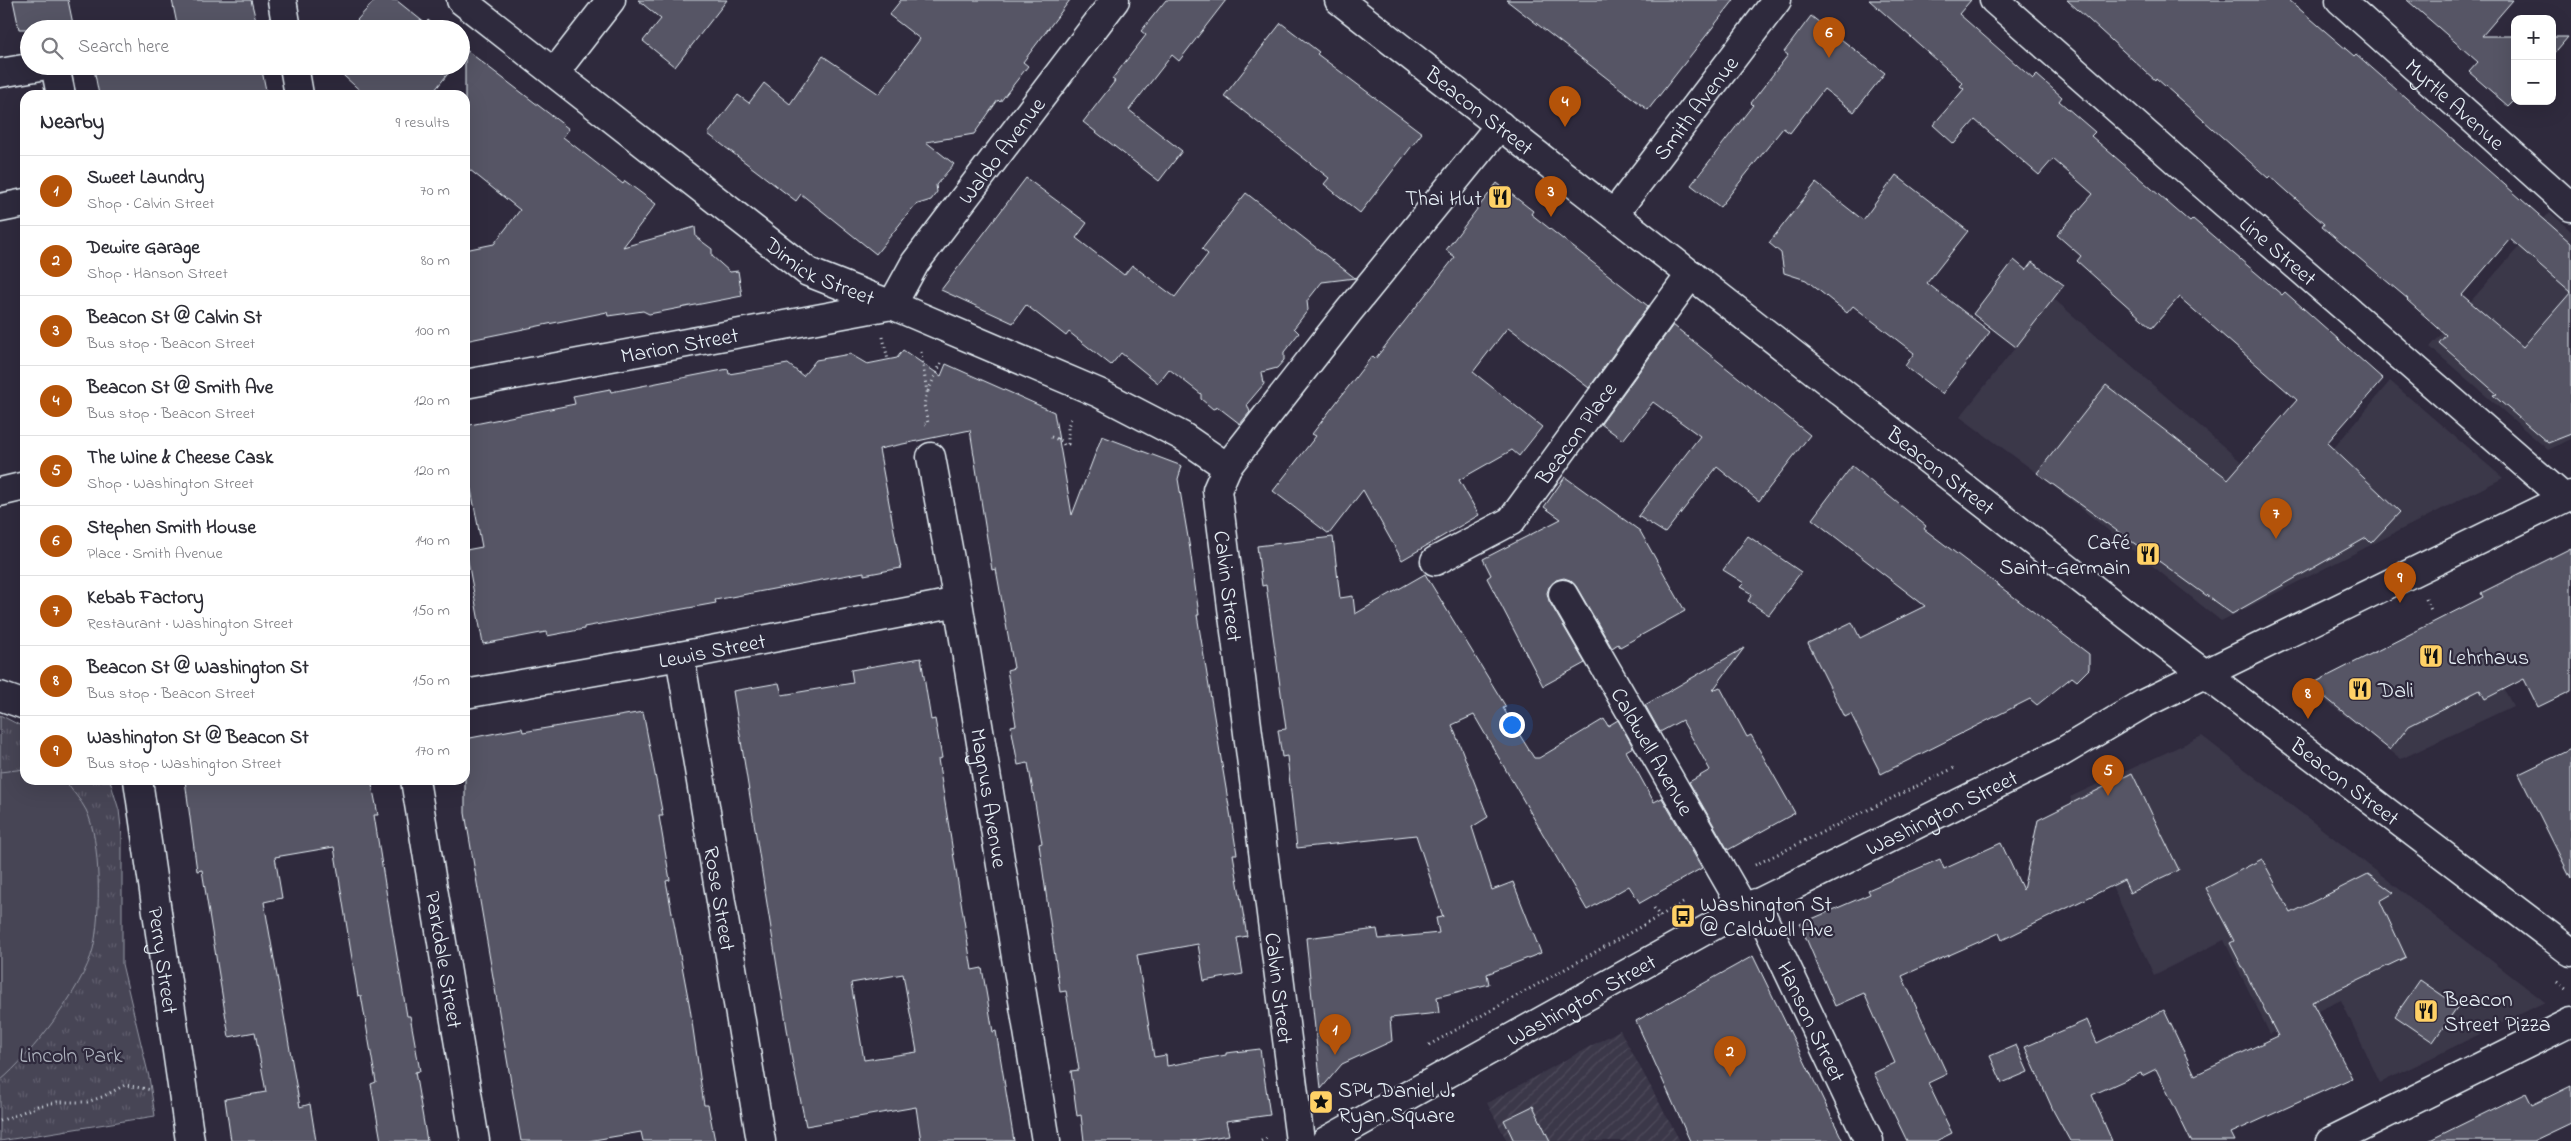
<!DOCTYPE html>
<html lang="en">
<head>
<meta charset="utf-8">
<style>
  body { margin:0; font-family:"Indie Flower",sans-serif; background:#f2f2f3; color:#2b2b33 }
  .controls { position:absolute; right:15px; top:15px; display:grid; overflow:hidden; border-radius:10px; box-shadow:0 5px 20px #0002 }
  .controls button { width:45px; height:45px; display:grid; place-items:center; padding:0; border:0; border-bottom:1px solid #e1e1e2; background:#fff; color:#2b2b33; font:25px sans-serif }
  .you { position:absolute; left:1511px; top:724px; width:18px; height:18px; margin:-12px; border:4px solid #fff; border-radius:50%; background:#1a73e8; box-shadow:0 0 0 8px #1a73e833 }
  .badge { display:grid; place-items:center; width:32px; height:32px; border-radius:50%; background:#b45309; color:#fff; font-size:16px; font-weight:700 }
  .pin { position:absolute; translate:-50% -41px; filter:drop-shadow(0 1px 2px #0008) }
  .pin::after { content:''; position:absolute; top:26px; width:18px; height:15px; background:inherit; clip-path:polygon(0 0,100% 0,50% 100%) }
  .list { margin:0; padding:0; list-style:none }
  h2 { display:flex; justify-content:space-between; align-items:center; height:65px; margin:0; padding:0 20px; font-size:21px }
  h2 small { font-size:16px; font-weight:400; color:#7c7c81 }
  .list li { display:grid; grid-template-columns:32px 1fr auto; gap:15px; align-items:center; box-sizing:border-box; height:70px; padding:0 20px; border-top:1px solid #e1e1e2 }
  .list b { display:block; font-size:19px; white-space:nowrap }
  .list p { margin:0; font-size:16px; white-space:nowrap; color:#7c7c81 }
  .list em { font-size:16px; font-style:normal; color:#7c7c81 }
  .icon { flex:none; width:28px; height:28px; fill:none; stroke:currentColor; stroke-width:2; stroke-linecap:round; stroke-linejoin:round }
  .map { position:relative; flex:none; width:2571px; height:1141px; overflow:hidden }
  .search { position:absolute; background:#fff; box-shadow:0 5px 20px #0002; left:20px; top:20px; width:450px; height:55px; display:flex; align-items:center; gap:12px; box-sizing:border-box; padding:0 18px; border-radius:28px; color:#7c7c81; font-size:19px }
  .panel { position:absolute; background:#fff; box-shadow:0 5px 20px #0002; left:20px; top:90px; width:450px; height:695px; border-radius:15px }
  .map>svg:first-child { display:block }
  .built { fill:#3b3749 }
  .industrial { fill:url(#industrial-furrows) }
  .grass { fill:url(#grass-tufts); stroke:#979aa6 }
  .garden { fill:#464455; stroke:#979aa6 }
  .building { fill:#575565; stroke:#e8f1f8; fill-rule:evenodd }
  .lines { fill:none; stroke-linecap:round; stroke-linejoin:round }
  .minor-casing { stroke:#e8f1f8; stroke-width:31 }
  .secondary-casing { stroke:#e8f1f8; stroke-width:31 }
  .primary-casing { stroke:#e8f1f8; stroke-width:31 }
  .path { stroke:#e8f1f8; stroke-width:3; stroke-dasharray:1 4; stroke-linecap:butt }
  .minor { stroke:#2f2a3d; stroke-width:28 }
  .secondary { stroke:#2f2a3d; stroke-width:28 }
  .primary { stroke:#2f2a3d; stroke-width:28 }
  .labels { text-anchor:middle; stroke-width:4.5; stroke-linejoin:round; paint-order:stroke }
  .street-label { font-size:22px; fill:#e8f1f8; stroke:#2f2a3d }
  .poi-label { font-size:22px; fill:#e8f1f8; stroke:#2f2a3d; text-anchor:start }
  .park-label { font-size:22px; fill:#afb4bf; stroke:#2f2a3d }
</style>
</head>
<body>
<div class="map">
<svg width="2571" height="1141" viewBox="0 0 2571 1141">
  <defs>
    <pattern id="industrial-furrows" width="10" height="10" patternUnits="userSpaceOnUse" patternTransform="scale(1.25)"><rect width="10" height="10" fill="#3b3749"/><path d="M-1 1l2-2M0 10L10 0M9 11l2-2" fill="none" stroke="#4e4b5b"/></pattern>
    <pattern id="grass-tufts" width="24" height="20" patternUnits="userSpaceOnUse" patternTransform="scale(1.25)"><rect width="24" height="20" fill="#464455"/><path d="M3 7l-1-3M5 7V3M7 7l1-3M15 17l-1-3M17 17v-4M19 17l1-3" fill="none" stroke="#615f6e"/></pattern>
  </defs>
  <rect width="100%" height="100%" fill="#2f2a3d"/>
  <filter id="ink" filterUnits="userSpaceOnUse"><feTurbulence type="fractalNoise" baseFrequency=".02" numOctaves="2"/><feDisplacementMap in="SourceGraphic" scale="10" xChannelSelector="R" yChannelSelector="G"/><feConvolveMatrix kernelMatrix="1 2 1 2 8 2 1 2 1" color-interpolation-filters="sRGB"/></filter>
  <g filter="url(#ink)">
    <!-- built -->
    <g class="built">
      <polygon points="2550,212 2571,231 2571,439 2548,450 2430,347"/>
      <polygon points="2054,299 2277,493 2333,449 2390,381 2503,478 2221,621 2037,473 1960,417"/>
      <polygon points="2461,608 2513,706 2401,759 2306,686"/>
      <polygon points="2202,736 2545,1002 2380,1083 2341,1000 2270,1034 2224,940 2154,975 2070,797"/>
    </g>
    <!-- industrial -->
    <polygon class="industrial" points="1620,1030 1680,1141 1507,1141 1487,1103"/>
    <!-- grass -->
    <polygon class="grass" points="0,715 25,728 25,780 110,781 119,810 122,836 122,964 149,1077 155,1116 0,1141"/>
    <!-- garden -->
    <path class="garden" d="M25 769V780H62L66 782C72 791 81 800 86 810 101 839 101 917 93 949 83 988 31 1055 0 1081V772Z"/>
    <!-- building -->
    <g class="building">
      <polygon points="13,0 68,0 74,29 19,29"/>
      <polygon points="172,0 251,0 258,29 178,29"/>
      <polygon points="375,0 396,0 426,24 428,20 439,29 349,29"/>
      <polygon points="638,0 727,0 675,67 643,41 661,19"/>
      <polygon points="901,0 1070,0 1023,62 1028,66 1000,102 998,100 974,134 926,142 954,164 936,185 937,192 931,200 915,205 876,254 801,194 796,201 708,134 738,95 749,103 764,83 790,104 823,56 879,94 920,39 889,15"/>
      <polygon points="1166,0 1226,0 1179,61 1172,55 1129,110 1182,151 1159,181 1083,122 1115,81 1112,79 1146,35 1141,31"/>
      <polygon points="1506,0 1734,0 1648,110"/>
      <polygon points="1869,0 1971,0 1959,14 2033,79 2037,75 2062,97 2059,101 2095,132 2091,136 2190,222 2193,219 2282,295 2285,292 2383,379 2327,443 2400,512 2371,543 2366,538 2232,614 2037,473 2106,385 2228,479 2297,400 2179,297 2152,328 2077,261 2081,256 2057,235 2093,194 2053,159 2039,175 1975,120 1954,144 1933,125 1964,89 1960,86 1963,83"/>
      <polygon points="2067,0 2289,0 2354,56 2356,54 2571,243 2571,292 2510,239 2462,295 2523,347 2571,292 2571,434 2548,443 2493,395 2497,394 2439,343 2446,335 2407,300 2408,299 2322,227 2324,224 2270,176 2268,178 2156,78 2155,80"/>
      <polygon points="2407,0 2513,0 2482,36 2515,36 2515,99 2508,106 2469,72 2478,62"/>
      <polygon points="1811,16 1885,73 1854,112 1824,89 1790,133 1783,128 1720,207 1691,185 1753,105 1751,103 1788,55 1784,52"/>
      <polygon points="1281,23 1319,52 1317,54 1422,133 1360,213 1324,184 1329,178 1224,96"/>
      <polygon points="2552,37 2568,37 2552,56"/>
      <polygon points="461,46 569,129 563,137 623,184 625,181 656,204 623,247 695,227 696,237 712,249 712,256 730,272 738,271 742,296 649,314 643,311 608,316 607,312 465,341 465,250 494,244 520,210 465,166 465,52 461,57"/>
      <polygon points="108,66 261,66 267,95 99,95 94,69"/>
      <polygon points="333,66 454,66 431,95 365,95"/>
      <polygon points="1896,175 1968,231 1927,283 1990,332 1942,394 1905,366 1914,353 1853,306 1847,313 1806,280 1784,273 1781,253 1769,243 1816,183 1863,220"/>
      <polygon points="1026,178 1087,223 1076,238 1124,275 1132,265 1175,297 1208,254 1202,249 1246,193 1355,278 1322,282 1307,301 1308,310 1294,328 1299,333 1284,352 1284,360 1277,368 1262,372 1264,384 1247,404 1250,412 1240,424 1218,407 1213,409 1201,399 1201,394 1169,369 1158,383 1121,353 1111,365 1069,332 1066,336 1026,305 1013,323 941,290"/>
      <polygon points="1497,183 1533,211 1531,214 1648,306 1589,388 1508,327 1473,372 1542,427 1519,456 1512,450 1459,480 1479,515 1402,560 1363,490 1329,534 1273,491 1316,436 1312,434 1372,356 1375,359 1455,257 1446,250"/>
      <polygon points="2014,260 2026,270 2032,262 2064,285 2016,347 1973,314"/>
      <polygon points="1673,325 1810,435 1759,501 1717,467 1665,533 1638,516 1700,436 1653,402 1623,440 1601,424"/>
      <polygon points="903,350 941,376 946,364 1054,412 1072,515 1102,436 1182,466 1178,479 1190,549 1199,615 1197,615 1237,854 1233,854 1247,936 1237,938 1243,974 1204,981 1198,944 1137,955 1154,1057 1166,1055 1167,1066 1226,1055 1226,1053 1260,1049 1270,1115 1226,1121 1229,1135 1191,1141 1084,1141 1081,1115 1077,1116 1071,1071 1079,1070 1066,991 1060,992 1039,844 1042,843 1028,763 1018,765 1011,726 1016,725 1007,670 1014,668 996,569 992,570 970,430 879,449 901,568 864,575 864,572 715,600 716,603 584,627 584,629 547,636 546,632 483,644 466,550 482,547 465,458 465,426 575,404 573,396 610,389 611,392 728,369 729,374 788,364 803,376 816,360 850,354 867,364 897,358"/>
      <polygon points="1852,466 1926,526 1924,529 2089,654 2089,669 2077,681 2072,677 2037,705 2030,699 1881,774 1851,714 1845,717 1808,643 1852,622 1860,638 1925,606 1812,519"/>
      <polygon points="1565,477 1640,531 1685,611 1620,647 1618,644 1612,648 1576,586 1570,580 1564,578 1556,580 1549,587 1547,593 1549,601 1585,663 1543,686 1487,578 1491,575 1483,559 1561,519 1544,507"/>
      <polygon points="1748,536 1801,572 1769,615 1748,601 1752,594 1740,587 1744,583 1723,570"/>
      <polygon points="1333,537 1340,598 1353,596 1355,614 1425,574 1506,707 1503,708 1534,758 1539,758 1604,719 1608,726 1618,720 1633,747 1626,751 1654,802 1662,798 1702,868 1640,903 1629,886 1587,910 1474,715 1452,725 1488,817 1472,827 1492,890 1513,882 1541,953 1487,974 1489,984 1437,997 1439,1013 1390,1018 1392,1041 1342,1064 1321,1089 1306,938 1377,929 1379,939 1439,933 1436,918 1443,917 1416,835 1297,848 1287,756 1282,757 1278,730 1286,729 1266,585 1262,586 1257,546"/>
      <polygon points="2571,548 2571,691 2538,707 2524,679 2485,699 2480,690 2409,726 2390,750 2310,685 2483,597 2481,593"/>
      <polygon points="1744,648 1713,690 1720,687 1747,737 1751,735 1795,813 1728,850 1689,782 1710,770 1682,720 1660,732 1645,705"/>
      <path d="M921 658 931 720 935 719 942 758 938 759 972 970 982 968 993 1032 996 1031 1014 1141H921L916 1107 806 1126 792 1060 733 691 779 683 782 695 853 683 851 670ZM903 974 917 1052 864 1060 851 983Z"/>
      <polygon points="643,712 663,816 659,816 670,880 666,881 690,1008 704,1105 708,1105 715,1141 643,1141 641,1132 588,1141 521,1141 465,813 465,739 522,728 523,732"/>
      <polygon points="2571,749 2571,878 2519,774"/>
      <polygon points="2132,773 2179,870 2130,893 2124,880 2002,940 1999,933 1902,976 1947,1074 1928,1083 1952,1133 1936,1141 1907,1141 1874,1073 1895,1063 1864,993 1835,1006 1800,924 1870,894 1868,890 1940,859 1944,869 2001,843 2023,890 2038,820"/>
      <polygon points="185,780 371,780 378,815 374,815 387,897 407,1016 410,1016 420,1071 415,1072 427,1141 381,1141 371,1084 376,1082 361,995 358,996 334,847 275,857 282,898 264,902 300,1107 310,1104 316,1141 231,1141 225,1099 266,1092 255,1032 229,1037 202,870 197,871"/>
      <polygon points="2262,859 2291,913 2368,874 2394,893 2380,901 2406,957 2312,1002 2352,1078 2231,1133 2235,1141 2191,1141 2156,1069 2142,1076 2141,1073 2092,1095 2112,1141 2070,1141 2054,1112 2025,1047 2087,1020 2097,1043 2164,1010 2195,1075 2278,1036 2230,943 2234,941 2206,888"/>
      <polygon points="1753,956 1820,1093 1843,1141 1690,1141 1636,1021"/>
      <polygon points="2420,980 2458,1006 2433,1042 2395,1016"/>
      <polygon points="2016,1045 2028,1072 2002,1083 1990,1056"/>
      <polygon points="2571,1086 2571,1123 2533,1141 2428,1141 2526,1093 2532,1105"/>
      <polygon points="1533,1106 1550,1141 1514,1141 1504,1120"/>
    </g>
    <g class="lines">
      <defs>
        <g id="minor">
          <polyline points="282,0 287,29"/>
          <path id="s1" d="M461 0 808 272 892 305 1099 393 1182 436 1227 467"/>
          <path id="s2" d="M1994 0 2198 180 2564 498"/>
          <path id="s3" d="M2340 0 2571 207"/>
          <polyline points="55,66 61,95"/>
          <polyline points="294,66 299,95"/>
          <polyline points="555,72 611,0"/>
          <polyline points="0,73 41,66"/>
          <polyline points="0,208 25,203"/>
          <path id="s4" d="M1614 214 1777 0"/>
          <path id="s5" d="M465 384 892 305 915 263 1115 0"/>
          <path id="s6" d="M931 457 958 602 1046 1141"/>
          <polyline points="0,492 25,486"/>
          <path id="s7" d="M1435 561 1511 521 1691 274"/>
          <path id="s8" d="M1563 594 1744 909"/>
          <path id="s9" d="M680 656 761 1141"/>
          <path id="s10" d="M465 694 680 656 958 602"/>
          <polyline points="0,696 25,705"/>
          <path id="s11" d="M138 780 190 1141"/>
          <path id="s12" d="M415 780 475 1141"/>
          <path id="s13" d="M1756 903 1869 1141"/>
          <polyline points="1300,1141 1217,490 1227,467 1348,312 1500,125"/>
          <polyline points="2331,1141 2571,1022"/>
        </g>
        <g id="secondary">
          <path id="s14" d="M1326 1141 1720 922 2062 752 2143 704 2571 495"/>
        </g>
        <g id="primary">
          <path id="s15" d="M1339 0 2131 618 2571 952"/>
        </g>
      </defs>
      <!-- minor casing -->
      <use href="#minor" class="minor-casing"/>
      <!-- secondary casing -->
      <use href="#secondary" class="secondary-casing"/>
      <!-- primary casing -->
      <use href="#primary" class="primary-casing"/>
      <!-- path -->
      <g class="path">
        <polyline points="883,337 888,360"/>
        <polyline points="921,352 927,392 924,405 928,423 925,424"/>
        <polyline points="928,391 942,361"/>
        <polyline points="1051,437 1062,441 1064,445 1068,444 1068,426 1072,416"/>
        <polyline points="2426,599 2431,610"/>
        <polyline points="1755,865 1954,768"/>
        <polyline points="1654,908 1660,917"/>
        <polyline points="2557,982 2567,990"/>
        <polyline points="1429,1045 1683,903"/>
        <polyline points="0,1121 38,1106 57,1102 87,1102 102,1097 125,1085 152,1090"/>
        <polyline points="1261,1141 1267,1138"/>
      </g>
      <!-- minor -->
      <use href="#minor" class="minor"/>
      <!-- secondary -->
      <use href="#secondary" class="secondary"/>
      <!-- primary -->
      <use href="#primary" class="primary"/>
    </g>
  </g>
  <!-- icons -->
  <defs>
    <symbol id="restaurant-square" viewBox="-11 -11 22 22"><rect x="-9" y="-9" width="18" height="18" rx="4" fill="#ffd166" stroke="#2f2a3d"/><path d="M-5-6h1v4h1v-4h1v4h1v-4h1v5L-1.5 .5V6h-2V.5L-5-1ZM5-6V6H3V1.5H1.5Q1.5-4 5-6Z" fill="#111"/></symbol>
    <symbol id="bus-square" viewBox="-11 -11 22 22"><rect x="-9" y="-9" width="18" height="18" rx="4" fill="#ffd166" stroke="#2f2a3d"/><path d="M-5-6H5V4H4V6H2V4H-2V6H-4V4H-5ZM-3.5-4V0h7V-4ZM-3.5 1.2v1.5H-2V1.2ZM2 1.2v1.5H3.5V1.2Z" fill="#111"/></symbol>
    <symbol id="sight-square" viewBox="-11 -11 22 22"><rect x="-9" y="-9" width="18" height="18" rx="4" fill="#ffd166" stroke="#2f2a3d"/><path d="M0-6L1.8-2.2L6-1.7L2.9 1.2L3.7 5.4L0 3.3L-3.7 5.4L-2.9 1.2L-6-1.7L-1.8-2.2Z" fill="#111"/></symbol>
  </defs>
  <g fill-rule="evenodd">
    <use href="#restaurant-square" x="1486" y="183" width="28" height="28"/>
    <use href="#restaurant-square" x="2134" y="540" width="28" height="28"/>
    <use href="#restaurant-square" x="2417" y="642" width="28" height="28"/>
    <use href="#restaurant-square" x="2346" y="675" width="28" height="28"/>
    <use href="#bus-square" x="1669" y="902" width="28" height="28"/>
    <use href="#restaurant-square" x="2412" y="997" width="28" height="28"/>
    <use href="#sight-square" x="1307" y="1088" width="28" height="28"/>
  </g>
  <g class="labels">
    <!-- street labels -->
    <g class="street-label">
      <text dy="8" stroke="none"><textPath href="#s3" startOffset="155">Myrtle Avenue</textPath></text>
      <text dy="8" stroke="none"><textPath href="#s4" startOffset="134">Smith Avenue</textPath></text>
      <text dy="8" stroke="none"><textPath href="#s15" startOffset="179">Beacon Street</textPath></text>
      <text dy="8" stroke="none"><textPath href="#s5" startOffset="624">Waldo Avenue</textPath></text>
      <text dy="8" stroke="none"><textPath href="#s2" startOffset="379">Line Street</textPath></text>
      <text dy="8" stroke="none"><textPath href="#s1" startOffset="451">Dimick Street</textPath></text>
      <text dy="8" stroke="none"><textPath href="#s5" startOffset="218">Marion Street</textPath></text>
      <text dy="8" stroke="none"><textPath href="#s7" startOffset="195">Beacon Place</textPath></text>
      <text dy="8" stroke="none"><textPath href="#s15" startOffset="764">Beacon Street</textPath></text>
      <text transform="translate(1229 586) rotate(83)" y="8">Calvin Street</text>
      <text dy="8" stroke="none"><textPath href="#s10" startOffset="251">Lewis Street</textPath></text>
      <text dy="8" stroke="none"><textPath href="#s8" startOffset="181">Caldwell Avenue</textPath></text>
      <text dy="8" stroke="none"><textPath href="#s15" startOffset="1274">Beacon Street</textPath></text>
      <text dy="8" stroke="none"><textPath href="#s6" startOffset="346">Magnus Avenue</textPath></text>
      <text dy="8" stroke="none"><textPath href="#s14" startOffset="698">Washington Street</textPath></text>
      <text dy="8" stroke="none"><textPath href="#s9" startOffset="246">Rose Street</textPath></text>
      <text dy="8" stroke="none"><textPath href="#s11" startOffset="182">Perry Street</textPath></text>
      <text dy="8" stroke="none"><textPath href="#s12" startOffset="182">Parkdale Street</textPath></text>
      <text transform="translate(1280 988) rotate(83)" y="8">Calvin Street</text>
      <text dy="8" stroke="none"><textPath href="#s14" startOffset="292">Washington Street</textPath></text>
      <text dy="8" stroke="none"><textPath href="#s13" startOffset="131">Hanson Street</textPath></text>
    </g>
    <!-- poi labels -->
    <g class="poi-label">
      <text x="1482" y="205" text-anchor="end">Thai Hut</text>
      <text x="2130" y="549" text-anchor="end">Café<tspan x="2130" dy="25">Saint-Germain</tspan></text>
      <text x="2448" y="664">Lehrhaus</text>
      <text x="2378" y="697">Dali</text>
      <text x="1700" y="911">Washington St<tspan x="1700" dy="25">@ Caldwell Ave</tspan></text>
      <text x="2444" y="1006">Beacon<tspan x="2444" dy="25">Street Pizza</tspan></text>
      <text x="1338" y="1097">SP4 Daniel J.<tspan x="1338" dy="25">Ryan Square</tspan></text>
    </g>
    <!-- park labels -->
    <g class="park-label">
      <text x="71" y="1062">Lincoln Park</text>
    </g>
  </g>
</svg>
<div class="controls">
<button>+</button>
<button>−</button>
</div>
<div class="you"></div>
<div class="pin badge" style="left:1335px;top:1055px">1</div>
<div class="pin badge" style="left:1730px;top:1077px">2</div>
<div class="pin badge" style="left:1551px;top:217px">3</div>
<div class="pin badge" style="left:1565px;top:127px">4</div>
<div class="pin badge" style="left:2108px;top:796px">5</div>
<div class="pin badge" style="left:1829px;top:58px">6</div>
<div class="pin badge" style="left:2276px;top:539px">7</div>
<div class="pin badge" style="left:2308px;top:719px">8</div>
<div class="pin badge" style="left:2400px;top:603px">9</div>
<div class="search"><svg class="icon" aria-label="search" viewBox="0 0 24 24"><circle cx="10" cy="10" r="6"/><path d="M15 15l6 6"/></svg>Search here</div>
<section class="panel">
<h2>Nearby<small>9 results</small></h2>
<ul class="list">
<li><span class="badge">1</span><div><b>Sweet Laundry</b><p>Shop · Calvin Street</p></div><em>70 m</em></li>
<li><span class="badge">2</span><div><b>Dewire Garage</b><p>Shop · Hanson Street</p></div><em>80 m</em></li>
<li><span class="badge">3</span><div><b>Beacon St @ Calvin St</b><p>Bus stop · Beacon Street</p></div><em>100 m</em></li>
<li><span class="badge">4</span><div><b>Beacon St @ Smith Ave</b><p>Bus stop · Beacon Street</p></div><em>120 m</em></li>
<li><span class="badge">5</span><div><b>The Wine &amp; Cheese Cask</b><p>Shop · Washington Street</p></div><em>120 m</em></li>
<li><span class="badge">6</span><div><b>Stephen Smith House</b><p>Place · Smith Avenue</p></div><em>140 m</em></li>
<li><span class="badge">7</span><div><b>Kebab Factory</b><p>Restaurant · Washington Street</p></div><em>150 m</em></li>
<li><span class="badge">8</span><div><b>Beacon St @ Washington St</b><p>Bus stop · Beacon Street</p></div><em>150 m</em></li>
<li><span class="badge">9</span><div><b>Washington St @ Beacon St</b><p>Bus stop · Washington Street</p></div><em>170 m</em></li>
</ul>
</section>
</div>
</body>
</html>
